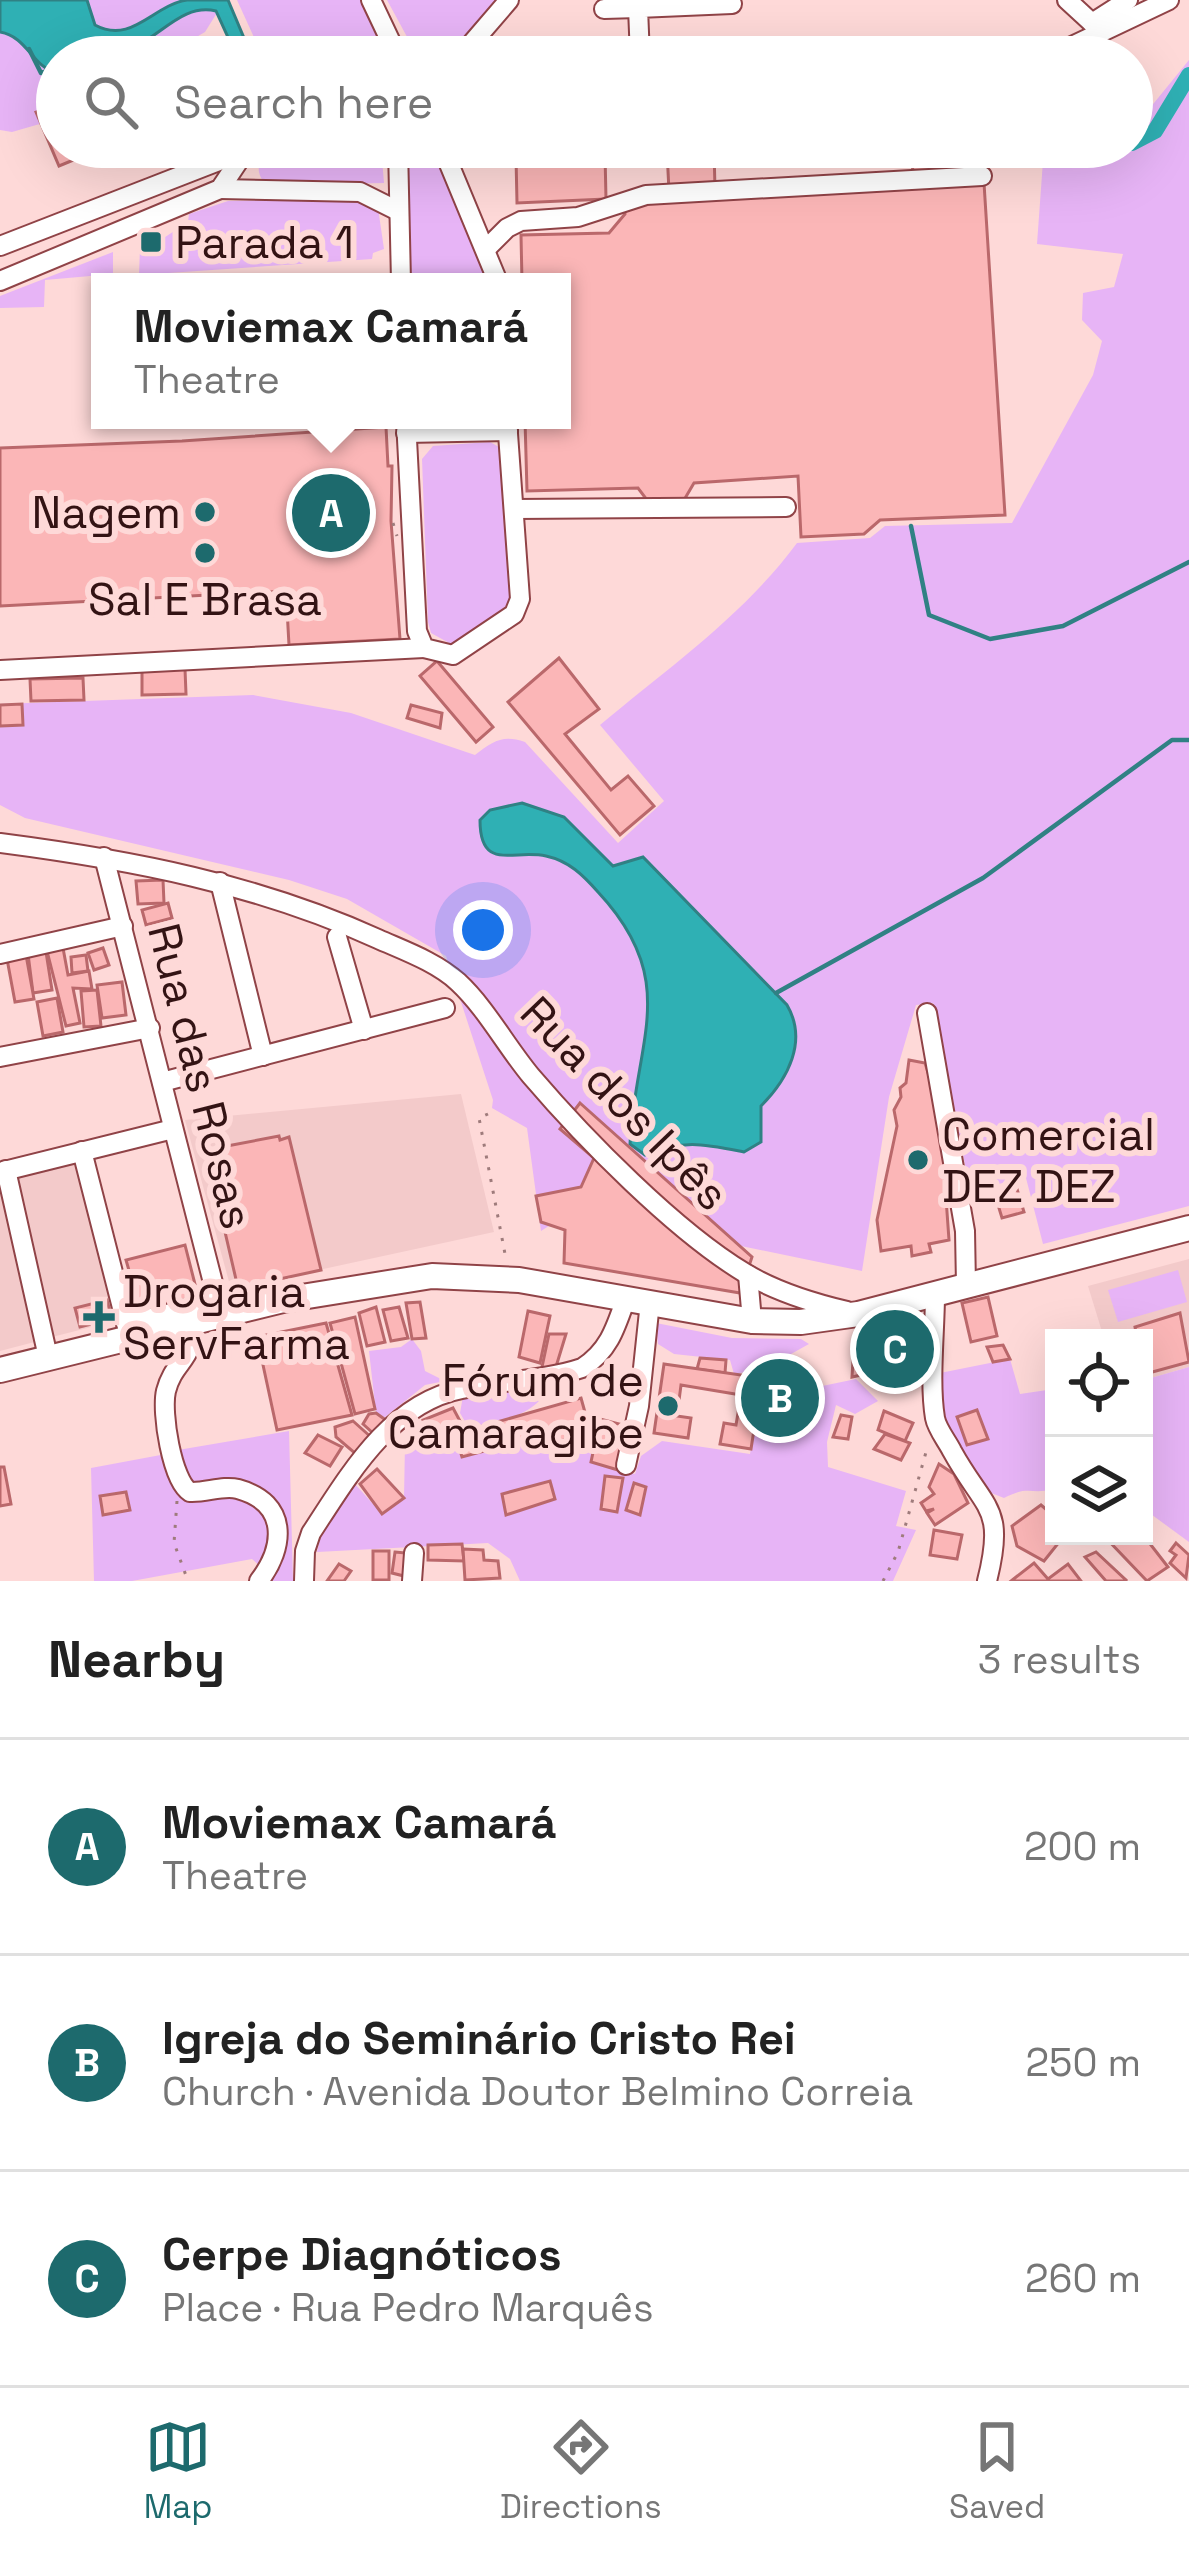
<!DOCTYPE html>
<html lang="en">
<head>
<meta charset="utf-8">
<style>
  body { margin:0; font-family:"Space Grotesk",sans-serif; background:#f6f6f6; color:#222 }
  .controls { position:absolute; right:36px; bottom:36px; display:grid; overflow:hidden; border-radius:0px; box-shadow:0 12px 48px #0002 }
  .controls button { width:108px; height:108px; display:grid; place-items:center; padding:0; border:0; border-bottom:3px solid #e0e0e0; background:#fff; color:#222; font:60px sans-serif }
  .you { position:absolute; left:483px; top:930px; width:42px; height:42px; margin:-30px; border:9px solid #fff; border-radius:50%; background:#1a73e8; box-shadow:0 0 0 18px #1a73e833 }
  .badge { display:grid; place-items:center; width:78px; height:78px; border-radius:50%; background:#1d6a6d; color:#fff; font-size:39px; font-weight:700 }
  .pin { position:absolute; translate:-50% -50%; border:6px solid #fff; box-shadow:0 3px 12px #0006 }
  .popup { position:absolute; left:91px; top:273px; width:480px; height:156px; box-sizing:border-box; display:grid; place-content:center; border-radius:0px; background:#fff; filter:drop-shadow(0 3px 9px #0005); font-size:39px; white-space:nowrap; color:#767676 }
  .popup b { font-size:45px; color:#222 }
  .popup::after { content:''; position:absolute; left:50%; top:100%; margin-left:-24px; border:24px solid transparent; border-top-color:#fff }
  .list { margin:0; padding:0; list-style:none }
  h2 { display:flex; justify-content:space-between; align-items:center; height:156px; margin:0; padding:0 48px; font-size:51px }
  h2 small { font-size:39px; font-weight:400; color:#767676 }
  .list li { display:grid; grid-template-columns:78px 1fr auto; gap:36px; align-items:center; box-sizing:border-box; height:216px; padding:0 48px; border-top:3px solid #e0e0e0 }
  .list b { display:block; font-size:45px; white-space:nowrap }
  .list p { margin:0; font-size:39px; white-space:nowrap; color:#767676 }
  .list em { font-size:39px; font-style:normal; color:#767676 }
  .icon { flex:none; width:66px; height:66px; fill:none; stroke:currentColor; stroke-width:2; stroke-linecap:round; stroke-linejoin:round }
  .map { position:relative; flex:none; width:1189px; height:1581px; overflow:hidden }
  .search { position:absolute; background:#fff; box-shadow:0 12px 48px #0002; left:36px; right:36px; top:36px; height:132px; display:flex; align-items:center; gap:30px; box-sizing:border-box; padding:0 42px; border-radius:66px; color:#767676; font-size:45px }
  .sheet { height:804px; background:#fff }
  nav { display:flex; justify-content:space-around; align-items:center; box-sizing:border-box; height:168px; border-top:3px solid #e0e0e0; background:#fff; font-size:33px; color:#767676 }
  nav a { display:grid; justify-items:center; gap:6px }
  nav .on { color:#1d6a6d }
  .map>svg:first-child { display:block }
  .built { fill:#f3caca }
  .green { fill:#e7b4f6 }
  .water { fill:#2fb0b4; stroke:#308184; stroke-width:3 }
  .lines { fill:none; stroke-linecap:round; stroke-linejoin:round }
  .stream { stroke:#308184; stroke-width:4.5 }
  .canal { stroke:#2fb0b4; stroke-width:16 }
  .building { fill:#fbb6b7; stroke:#ba686b; stroke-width:3 }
  .minor-casing { stroke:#904347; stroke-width:22 }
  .major-casing { stroke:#904347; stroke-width:28 }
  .path { stroke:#9e7b7b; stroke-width:3; stroke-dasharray:3 9; stroke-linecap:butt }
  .minor { stroke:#fff; stroke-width:18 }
  .major { stroke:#fff; stroke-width:24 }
  .poi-dot { fill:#1d6a6d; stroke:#fed9d8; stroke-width:4.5 }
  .labels { text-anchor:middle; stroke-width:12; stroke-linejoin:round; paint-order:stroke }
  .poi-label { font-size:45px; fill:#331314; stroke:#fed9d8; text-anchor:start }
  .street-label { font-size:45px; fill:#331314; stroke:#fed9d8 }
</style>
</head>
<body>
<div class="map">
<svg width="1189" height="1581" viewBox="0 0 1189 1581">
  <rect width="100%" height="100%" fill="#fed9d8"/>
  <!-- built -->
  <g class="built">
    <polygon points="461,1094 494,1232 231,1289 185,1120"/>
    <polygon points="78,1155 119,1320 52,1337 11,1172"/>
    <polygon points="0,1175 42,1340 0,1351"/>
    <polygon points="1189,1259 1189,1367 1144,1380 1144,1338 1104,1338 1088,1286"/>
  </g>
  <!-- green -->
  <g class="green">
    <polygon points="0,0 225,0 205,32 162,57 57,57 57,119 12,132 0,130"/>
    <polygon points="237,0 369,0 396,57 263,57"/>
    <polygon points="387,0 507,0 452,57 418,57"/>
    <path d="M1189 60V1206L1043 1244 1026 1178 970 1190 933 1003 916 1005 889 1097 862 1271 572 1211 541 1231 527 1128 492 1108 493 1100 446 956 347 899 289 880 25 818 0 805V704L253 695 351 713 475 755C493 741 503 734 525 742L618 843 664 801 600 725C668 668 744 615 797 543L870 538 885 526 1012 523 1093 375 1102 341 1082 320 1083 293 1114 287 1123 254 1037 244 1044 147H1132V130Z"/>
    <path d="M381 147 384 183 277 185 263 181C257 172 257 164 265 157L285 151 302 156Z"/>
    <polygon points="404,149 435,149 490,282 409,282"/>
    <polygon points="364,199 378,208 384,249 373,253 372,259 139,275 140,248 156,243 188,222 189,214 228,201"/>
    <polygon points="113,252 113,274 45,280 44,307 0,308 0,296"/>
    <polygon points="490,442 499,447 504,467 511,602 461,641 451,644 431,633 428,622 422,459 433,446"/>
    <polygon points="1178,1270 1187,1302 1118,1322 1108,1290"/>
    <polygon points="656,1323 732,1338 801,1339 809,1344 764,1369 734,1374 730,1360 674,1354 658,1344"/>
    <polygon points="412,1339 421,1351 425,1371 445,1381 425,1385 384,1418 376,1413 369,1351 401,1347"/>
    <path d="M1010 1359 1020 1394 1054 1389V1489C1031 1495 1028 1485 1004 1498L986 1491 935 1420 940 1373Z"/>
    <polygon points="1189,1367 1189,1542 1144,1509 1144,1380"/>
    <polygon points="856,1379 878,1401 855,1414 836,1405 827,1442 828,1467 906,1491 896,1526 916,1530 893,1581 520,1581 510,1559 488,1543 317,1552 323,1526 355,1484 382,1514 404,1498 405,1444 423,1420 429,1436 449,1428 462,1457 552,1433 556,1442 591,1434 591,1462 635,1474 641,1456 662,1441 750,1454 755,1426 790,1432 803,1390"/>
    <path d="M548 1385C547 1387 540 1401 537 1403 522 1417 486 1429 467 1425L460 1413 463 1396Z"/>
    <path d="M289 1431 293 1581H265C286 1555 292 1537 275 1506L189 1484 178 1450Z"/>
    <path d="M166 1454 168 1476 174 1485C213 1492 249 1493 273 1525L261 1567 252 1559 132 1581H94L91 1468Z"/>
  </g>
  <!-- water -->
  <g class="water">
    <path d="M0 0H87L95 25C132 45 153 5 187 0 200 0 215 0 228 0L252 57H237L216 11C183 3 161 36 132 48 108 59 83 57 57 57V73C31 66 28 37 0 32Z"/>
    <path d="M522 803 564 817 613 866 643 857 787 1005C808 1041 788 1079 761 1106V1142L744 1152C704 1144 684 1139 645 1155L630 1144C635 1040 682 982 598 892 583 875 569 861 546 856 513 849 480 872 480 820L490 810Z"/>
  </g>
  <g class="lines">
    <!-- stream -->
    <g class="stream">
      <polyline points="29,49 41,73 57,68"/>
      <polyline points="911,526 929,615 990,639 1063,626 1189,562"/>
      <polyline points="776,993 983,878 1172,740 1189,740"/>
    </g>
    <!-- canal -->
    <polyline class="canal" points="1132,143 1155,131 1189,75"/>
  </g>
  <!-- building -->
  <g class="building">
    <polygon points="57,104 57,147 100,149 59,166 36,112"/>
    <polygon points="714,149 715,189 669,191 667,151"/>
    <polygon points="955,149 956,177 913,179 912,151"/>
    <polygon points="605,154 606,199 517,203 516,157"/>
    <polygon points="984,183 1005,515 880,520 864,534 801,537 798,476 694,483 684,500 647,500 638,488 527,491 525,420 562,420 562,282 522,282 521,235 609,233 625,214 624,204"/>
    <polygon points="386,427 388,466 392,466 391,521 400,639 289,645 286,591 0,606 0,448 182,441"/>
    <polygon points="559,658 599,709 565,734 611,790 628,776 654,806 620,835 508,702"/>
    <polygon points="437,661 493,727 476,742 420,676"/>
    <polygon points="185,669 186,694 142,695 142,671"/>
    <polygon points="83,678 84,700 31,701 30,679"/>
    <polygon points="22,704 23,725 0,726 0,705"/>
    <polygon points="411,705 442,713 440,728 407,718"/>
    <polygon points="163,880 164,903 138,904 136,881"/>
    <polygon points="168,903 172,918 146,925 142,910"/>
    <polygon points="63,948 68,975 89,971 92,989 73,988 80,1023 66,1026 47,951"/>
    <polygon points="103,948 109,965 94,970 88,953"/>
    <polygon points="46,952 52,990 33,993 28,954"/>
    <polygon points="26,955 34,999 15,1002 7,959"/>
    <polygon points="86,955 88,971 72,973 71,957"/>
    <polygon points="122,982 126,1015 102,1018 97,985"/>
    <polygon points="97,990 101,1026 84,1027 81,991"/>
    <polygon points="57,998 63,1032 43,1036 37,1002"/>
    <polygon points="909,1060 925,1063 931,1082 948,1114 955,1115 958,1127 944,1170 949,1240 929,1244 931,1252 912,1256 911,1246 881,1251 877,1220 897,1126 894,1110 901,1097 900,1088 906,1083"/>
    <polygon points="580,1103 752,1257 740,1293 564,1263 565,1230 541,1222 536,1196 581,1187 594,1158 560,1129"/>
    <polygon points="279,1136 280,1140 289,1137 321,1270 238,1288 206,1150"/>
    <polygon points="1017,1189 1024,1212 1002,1218 995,1195"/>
    <polygon points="185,1245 198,1296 130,1313 121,1277 130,1274 126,1260"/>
    <polygon points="988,1297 997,1336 971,1342 962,1303"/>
    <polygon points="107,1300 112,1319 80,1327 75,1308"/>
    <polygon points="420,1302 426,1338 412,1339 406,1303"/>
    <polygon points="376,1307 385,1342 367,1346 359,1313"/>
    <polygon points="399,1307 408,1338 391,1341 383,1310"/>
    <polygon points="528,1311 550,1316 540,1363 519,1357"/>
    <polygon points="1180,1313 1189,1362 1145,1374 1144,1338 1137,1338 1135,1327"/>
    <polygon points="355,1317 375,1409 355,1414 330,1323"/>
    <polygon points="326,1323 352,1415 277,1430 257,1337"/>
    <polygon points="905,1331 912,1363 885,1364 879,1337"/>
    <polygon points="549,1334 566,1334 555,1370 542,1367"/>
    <polygon points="879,1337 883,1370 852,1377 854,1343"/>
    <polygon points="1003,1345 1010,1359 993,1362 987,1347"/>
    <polygon points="700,1358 726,1360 725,1373 697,1369"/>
    <polygon points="664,1364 762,1378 751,1449 720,1444 724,1423 736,1425 741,1395 681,1385 677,1416 691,1418 688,1438 654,1433"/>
    <polygon points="785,1367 798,1369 790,1433 776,1431 780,1404 765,1402 766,1392 781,1394"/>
    <polygon points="581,1398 591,1434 555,1442 552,1433 462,1457 455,1434"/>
    <polygon points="453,1408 461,1423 429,1437 423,1420"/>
    <polygon points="977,1410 988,1439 967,1445 957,1417"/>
    <polygon points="884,1411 913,1423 905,1441 878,1430"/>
    <polygon points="376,1413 387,1421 374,1434 363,1424 369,1414"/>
    <polygon points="841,1415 852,1417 848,1439 833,1437"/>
    <polygon points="600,1419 627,1426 618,1470 591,1462"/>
    <polygon points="353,1421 372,1438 357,1455 336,1437 335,1427"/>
    <polygon points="885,1434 910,1443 901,1460 874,1449"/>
    <polygon points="318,1435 342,1447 330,1466 305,1453"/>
    <polygon points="939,1464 954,1474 968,1503 935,1525 927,1513 934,1509 926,1511 921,1503 934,1494 929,1487"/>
    <polygon points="0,1467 4,1467 11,1504 0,1506"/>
    <polygon points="377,1469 404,1498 382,1514 360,1484"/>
    <polygon points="605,1476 623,1478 617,1512 601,1509"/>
    <polygon points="550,1481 555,1499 506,1515 502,1494"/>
    <polygon points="634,1483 646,1487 640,1515 626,1510"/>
    <polygon points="126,1492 130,1510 103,1515 100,1496"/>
    <polygon points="1041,1505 1054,1516 1054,1536 1064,1536 1044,1561 1017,1546 1012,1526"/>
    <polygon points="934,1530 962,1535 957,1559 930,1555"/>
    <polygon points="1104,1536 1144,1536 1168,1567 1147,1581"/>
    <polygon points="1176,1543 1189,1555 1186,1578 1170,1563 1176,1555 1170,1551"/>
    <polygon points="462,1544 464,1561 428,1560 428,1545"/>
    <polygon points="463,1549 483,1550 484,1560 498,1561 500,1578 465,1580"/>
    <rect x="373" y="1551" width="16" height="29"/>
    <polygon points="395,1552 406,1553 404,1576 392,1573"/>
    <polygon points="1096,1552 1126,1580 1125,1581 1106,1581 1085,1557"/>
    <polygon points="1034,1563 1048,1579 1068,1564 1081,1581 1011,1581"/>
    <polygon points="339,1564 351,1571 344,1581 327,1581"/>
  </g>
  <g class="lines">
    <defs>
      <g id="minor">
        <polyline points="371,0 398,57"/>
        <polyline points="1067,0 1092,23"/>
        <polyline points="604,9 638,8"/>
        <polyline points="1092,23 1128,0"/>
        <polyline points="460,57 509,0"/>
        <polyline points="640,57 638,8 732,4"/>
        <polyline points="1049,57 1169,0"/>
        <polyline points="398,147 401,282"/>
        <polyline points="442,147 498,282"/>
        <polyline points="220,189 360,192 398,211"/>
        <polyline points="0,246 247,150"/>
        <polyline points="487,248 507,228 521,221 578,217 646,195 982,176"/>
        <polyline points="0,281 220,189 246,150"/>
        <polyline points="406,420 417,631 424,648 453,655 514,614 520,599 507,420"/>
        <polyline points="406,433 508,431"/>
        <polyline points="514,509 786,507"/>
        <polyline points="0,670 424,648"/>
        <path d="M0 843C131 860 257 884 378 939 405 951 436 962 458 982 486 1008 506 1046 531 1076 584 1138 675 1231 745 1273 775 1291 813 1303 847 1311"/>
        <polyline points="104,857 221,1314"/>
        <polyline points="220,882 263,1056"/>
        <polyline points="337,937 364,1030"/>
        <polyline points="0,954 123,926"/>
        <polyline points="927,1013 965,1231 966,1285"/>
        <polyline points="0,1057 150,1028"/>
        <polyline points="162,1082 445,1008"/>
        <polyline points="82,1151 129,1335"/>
        <polyline points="6,1170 48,1357"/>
        <polyline points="0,1172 173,1129"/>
        <polyline points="748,1275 752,1321"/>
        <path d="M935 1294C935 1331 929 1382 935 1418 937 1429 947 1441 952 1451 985 1511 1006 1506 987 1581"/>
        <path d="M191 1321C197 1360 174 1359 166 1391 161 1412 172 1481 190 1492 206 1493 223 1485 238 1489 289 1503 285 1547 259 1581"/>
        <polyline points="126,1323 198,1307 214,1315"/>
        <polyline points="626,1465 639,1406 650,1302"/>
        <path d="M304 1581 305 1551 311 1533C349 1475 390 1403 462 1389 502 1380 543 1381 582 1368 609 1351 616 1327 626 1298"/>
        <polyline points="412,1581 414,1553"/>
      </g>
      <polyline id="major" points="0,1370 283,1300 432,1276 519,1280 752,1321 801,1322 858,1314 1189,1228"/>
    </defs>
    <!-- minor casing -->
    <use href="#minor" class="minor-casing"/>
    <!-- major casing -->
    <use href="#major" class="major-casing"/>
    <!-- path -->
    <g class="path">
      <polyline points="393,523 397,536"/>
      <polyline points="488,1114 479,1118 506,1259"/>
      <polyline points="177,1501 174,1543 188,1581"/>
      <polyline points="883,1581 898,1552 928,1445"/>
    </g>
    <!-- minor -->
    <use href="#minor" class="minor"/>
    <!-- major -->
    <use href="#major" class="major"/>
  </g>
  <!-- markers -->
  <g class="poi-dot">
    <rect x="139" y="230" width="24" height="24" rx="6"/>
    <circle cx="205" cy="512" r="12"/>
    <circle cx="205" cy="553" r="12"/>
    <circle cx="918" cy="1160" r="12"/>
    <path d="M93 1299h12v12h12v12h-12v12h-12v-12h-12v-12h12z"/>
    <circle cx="668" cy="1406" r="12"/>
  </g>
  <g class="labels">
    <!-- poi labels -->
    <g class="poi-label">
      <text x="175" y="258">Parada 1</text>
      <text x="181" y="528" text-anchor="end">Nagem</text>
      <text x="205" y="615" text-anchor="middle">Sal E Brasa</text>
      <text x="942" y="1150">Comercial<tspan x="942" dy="52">DEZ DEZ</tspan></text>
      <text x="123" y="1307">Drogaria<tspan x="123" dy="52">ServFarma</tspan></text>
      <text x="644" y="1396" text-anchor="end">Fórum de<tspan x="644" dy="52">Camaragibe</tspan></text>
    </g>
    <!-- street labels -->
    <g class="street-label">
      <text transform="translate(201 1076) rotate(76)" y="16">Rua das Rosas</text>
      <text transform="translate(625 1103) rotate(46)" y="16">Rua dos Ipês</text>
    </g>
  </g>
</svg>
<div class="controls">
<button><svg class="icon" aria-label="locate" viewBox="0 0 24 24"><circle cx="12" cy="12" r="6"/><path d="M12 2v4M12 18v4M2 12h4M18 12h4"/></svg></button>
<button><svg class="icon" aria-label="layers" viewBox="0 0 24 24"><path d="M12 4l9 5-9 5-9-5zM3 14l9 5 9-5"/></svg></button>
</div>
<div class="you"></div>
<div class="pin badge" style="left:331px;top:513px">A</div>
<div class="popup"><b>Moviemax Camará</b>Theatre</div>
<div class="pin badge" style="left:780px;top:1398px">B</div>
<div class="pin badge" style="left:895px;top:1349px">C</div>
<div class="search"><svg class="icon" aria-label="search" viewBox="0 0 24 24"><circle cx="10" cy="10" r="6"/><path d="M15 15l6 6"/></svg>Search here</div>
</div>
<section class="sheet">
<h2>Nearby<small>3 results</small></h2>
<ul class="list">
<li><span class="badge">A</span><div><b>Moviemax Camará</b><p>Theatre</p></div><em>200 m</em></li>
<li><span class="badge">B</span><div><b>Igreja do Seminário Cristo Rei</b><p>Church · Avenida Doutor Belmino Correia</p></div><em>250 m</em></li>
<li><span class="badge">C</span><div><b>Cerpe Diagnóticos</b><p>Place · Rua Pedro Marquês</p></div><em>260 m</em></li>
</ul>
</section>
<nav>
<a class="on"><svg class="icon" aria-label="map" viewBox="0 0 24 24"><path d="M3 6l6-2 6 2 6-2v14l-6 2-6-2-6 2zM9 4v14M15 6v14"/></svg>Map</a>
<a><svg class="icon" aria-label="directions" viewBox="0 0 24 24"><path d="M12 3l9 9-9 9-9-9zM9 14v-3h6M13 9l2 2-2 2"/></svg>Directions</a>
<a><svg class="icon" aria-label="saved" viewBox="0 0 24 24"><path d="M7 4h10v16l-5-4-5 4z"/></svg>Saved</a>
</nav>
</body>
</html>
